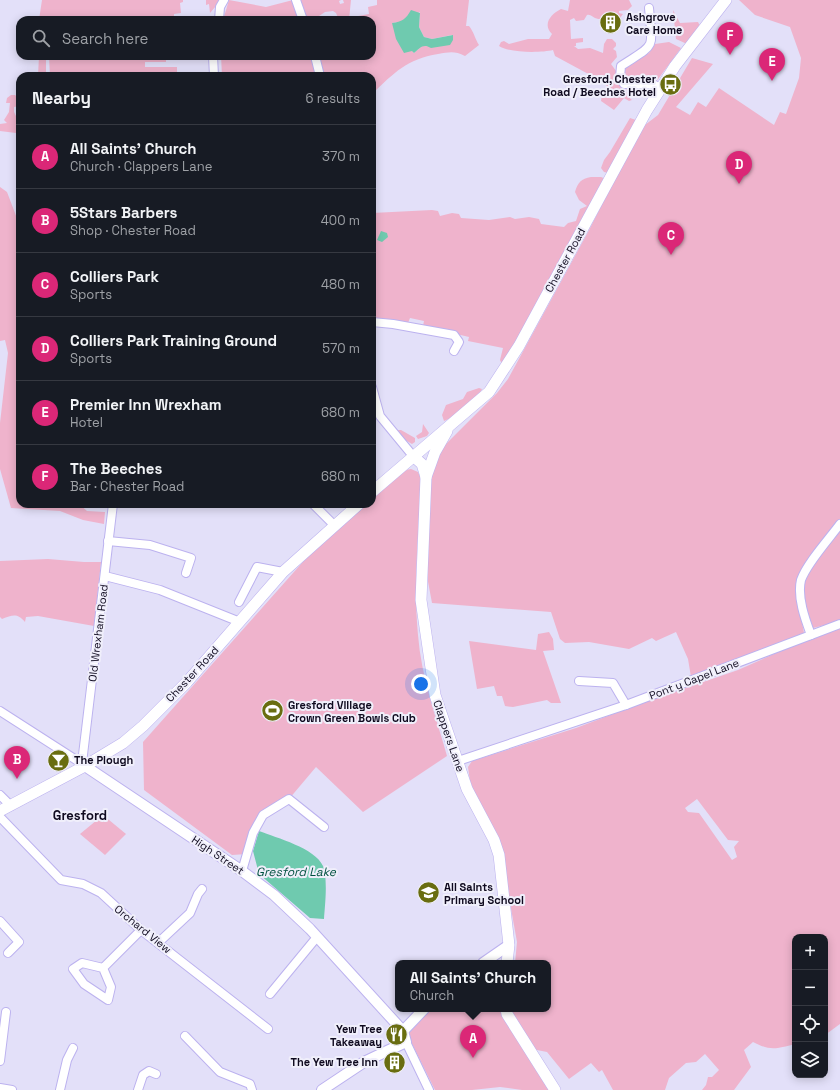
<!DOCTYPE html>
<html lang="en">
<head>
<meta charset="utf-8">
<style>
  body { margin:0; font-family:"Space Grotesk",sans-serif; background:#20242c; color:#f1f3f6 }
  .controls { position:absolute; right:12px; bottom:12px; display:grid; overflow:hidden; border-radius:8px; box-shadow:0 2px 10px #0003 }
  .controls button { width:36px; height:36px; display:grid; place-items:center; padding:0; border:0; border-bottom:1px solid #363941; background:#171b24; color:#f1f3f6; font:20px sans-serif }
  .you { position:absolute; left:421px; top:684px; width:14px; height:14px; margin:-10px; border:3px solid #fff; border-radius:50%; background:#1a73e8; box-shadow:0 0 0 6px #1a73e833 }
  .badge { display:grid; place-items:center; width:26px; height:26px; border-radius:50%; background:#db2777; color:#fff; font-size:13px; font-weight:700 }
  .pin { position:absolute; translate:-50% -33px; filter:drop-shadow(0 1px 2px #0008) }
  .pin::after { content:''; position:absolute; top:21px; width:14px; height:12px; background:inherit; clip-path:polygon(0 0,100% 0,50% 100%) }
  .popup { position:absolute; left:395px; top:960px; width:156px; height:52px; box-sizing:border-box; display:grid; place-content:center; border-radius:8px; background:#171b24; filter:drop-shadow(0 1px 3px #0005); font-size:13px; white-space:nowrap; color:#9ea1a6 }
  .popup b { font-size:15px; color:#f1f3f6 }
  .popup::after { content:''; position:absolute; left:50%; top:100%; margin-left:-8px; border:8px solid transparent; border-top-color:#171b24 }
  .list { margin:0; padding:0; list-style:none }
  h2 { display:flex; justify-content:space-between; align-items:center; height:52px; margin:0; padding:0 16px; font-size:17px }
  h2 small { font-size:13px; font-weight:400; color:#9ea1a6 }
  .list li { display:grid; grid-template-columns:26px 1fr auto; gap:12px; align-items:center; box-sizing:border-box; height:64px; padding:0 16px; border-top:1px solid #363941 }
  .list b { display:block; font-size:15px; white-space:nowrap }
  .list p { margin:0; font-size:13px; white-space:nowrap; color:#9ea1a6 }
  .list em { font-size:13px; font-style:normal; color:#9ea1a6 }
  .icon { flex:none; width:22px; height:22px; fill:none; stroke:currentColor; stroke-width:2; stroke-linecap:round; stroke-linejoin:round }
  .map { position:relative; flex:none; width:840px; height:1090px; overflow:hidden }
  .search { position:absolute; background:#171b24; box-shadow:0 2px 10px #0003; left:16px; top:16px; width:360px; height:44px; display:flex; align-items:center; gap:10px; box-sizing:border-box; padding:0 14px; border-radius:12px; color:#9ea1a6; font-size:15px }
  .panel { position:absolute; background:#171b24; box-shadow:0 2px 10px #0003; left:16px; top:72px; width:360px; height:436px; border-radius:12px }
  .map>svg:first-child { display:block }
  .green { fill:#efb3cc; fill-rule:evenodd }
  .water { fill:#6fcaaf }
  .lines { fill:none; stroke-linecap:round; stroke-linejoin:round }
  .minor-casing { stroke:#bcb2ef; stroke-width:10 }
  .tertiary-casing { stroke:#bcb2ef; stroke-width:12 }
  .secondary-casing { stroke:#bcb2ef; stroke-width:12 }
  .minor { stroke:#fff; stroke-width:8 }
  .tertiary { stroke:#fff; stroke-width:10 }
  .secondary { stroke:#fff; stroke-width:11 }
  .labels { text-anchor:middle; stroke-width:4; stroke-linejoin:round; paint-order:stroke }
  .poi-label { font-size:11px; font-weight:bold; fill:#0f0a1f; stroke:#f0effb; text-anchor:start }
  .street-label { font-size:11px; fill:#0f0a1f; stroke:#f0effb }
  .water-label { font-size:12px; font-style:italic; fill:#005140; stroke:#f0effb }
  .quarter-label { font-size:13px; font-weight:bold; fill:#0f0a1f; stroke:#f0effb }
</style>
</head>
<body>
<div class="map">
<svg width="840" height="1090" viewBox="0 0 840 1090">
  <rect width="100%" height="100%" fill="#e3e0f9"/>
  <!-- green -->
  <g class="green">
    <polygon points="42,0 183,0 183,2 180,3 181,13 174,14 174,20 39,20"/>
    <polygon points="206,0 221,0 210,13 209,4 206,5"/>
    <polygon points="229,0 266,7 293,0 301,20 223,20"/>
    <polygon points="297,0 341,0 339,1 340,4 344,3 343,0 351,0 349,20 339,20 336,13 333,11 325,12 319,16 319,20 306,20"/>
    <path d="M377 0H469L466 26H469C474 32 475 39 479 45L465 56C455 51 450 52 438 54 407 59 394 73 372 94V76H325L320 60 325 56H372V20H353V17L369 14 368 7 377 5ZM420 12 419 27 424 37 432 39 452 35 453 40 422 46 414 53 392 23 400 22Z"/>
    <path d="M570 0H629L632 6 628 10 619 11V13L623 14 620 18 617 16C609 18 602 21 595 18 592 17 591 14 587 15L584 20 576 21 574 18 570 20 571 39 583 38V42L576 43V46H574L578 49 590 48 603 53 604 44 607 39H612L616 43V46L613 49 616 51 617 57 611 64 627 86 626 92 628 94 627 96 632 100 629 101 624 98 614 110 601 101 602 94 608 88 605 83 555 56 553 50C541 53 509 53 499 46L501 42 504 41 509 44 528 39H549L552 34C542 24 551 14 561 9L568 11Z"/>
    <polygon points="739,0 840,0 840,519 805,567 797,596 804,633 691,677 688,659 676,632 656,641 652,638 629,649 589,642 565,643 560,639 551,612 432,603 426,571 430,480 440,450 497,393 508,379 588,232 641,128 658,115 692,58 713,64 676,107 690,115 698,102 706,107 719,88 774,125 780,112 786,114 799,78 801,58 790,27 755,15"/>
    <polygon points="673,10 680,23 698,22 700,26 687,44 676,39"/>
    <polygon points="669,42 681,48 656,82 629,83 623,78 624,66 649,53 655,44"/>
    <polygon points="39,56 46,56 46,76 38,76"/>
    <polygon points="49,56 166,56 166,62 145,62 145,67 177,67 177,76 50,76"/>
    <polygon points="221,56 312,56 317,76 222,76"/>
    <polygon points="11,95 15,95 20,99 20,106 14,107 14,112 17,118 16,133 0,131 0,124 7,123 4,120 9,112 10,103 6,103 7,98"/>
    <polygon points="630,118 636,120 609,173 604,172 601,168 604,160 610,152"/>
    <path d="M591 177H601L606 179 538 305 502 364 500 360 503 348 468 341 469 337 423 326 424 321 410 318 408 323 372 320V260L374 261V249L372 252V213L432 210 438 211 440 216 452 213 459 214 461 218 489 220 510 217 515 219 529 217 539 219 541 224 564 227 568 223 576 221 580 209 587 206 579 200 575 192C578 182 581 179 591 177Z"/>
    <polygon points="0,187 7,192 18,221 20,222 20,504 79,504 87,511 105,512 104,524 83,520 60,511 11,508 0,469 0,423 8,353 5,340 0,341"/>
    <polygon points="479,388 482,389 480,393 453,417 444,421 442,415 446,405 463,399 467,392"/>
    <polygon points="423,424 429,433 427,436 418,439 416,436 422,432"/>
    <polygon points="396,430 401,430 415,438 415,442 412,444 400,437"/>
    <path d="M411 469 418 472 421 479C419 530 413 583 418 635 421 676 436 717 447 756L363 812 316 767 289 799 263 815 247 854 232 855 144 790 143 742 309 555 366 504H372V498C383 489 397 471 411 469Z"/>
    <path d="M840 530V621L813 628C809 614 801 596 804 582 807 569 831 542 840 530Z"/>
    <path d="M48 559 84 562H101L94 626 38 616 26 617 25 622C17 613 13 615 2 619L0 617V561Z"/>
    <path d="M840 627V1024L825 1035V937H795V1044C776 1049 770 1051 753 1042L744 1050 751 1067 734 1090H702L706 1085 708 1077H712L719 1070 705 1054 696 1062 686 1063 669 1078 665 1090H613L602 1070 599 1072 591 1063 569 1079 547 1052 532 1049 511 1009H548V963H515L517 942 503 864 470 781 468 767 472 761 576 728 645 702 738 670 808 639ZM697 799 728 840 739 841 734 847 737 857 732 860 699 813 688 812 685 808Z"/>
    <polygon points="549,632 553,639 554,650 543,651 561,703 551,703 547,700 513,707 505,706 502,696 497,696 494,686 477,689 469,641 536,650 538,634"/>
    <polygon points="103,815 126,834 105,855 80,834"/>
    <polygon points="431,1009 500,1009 522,1048 544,1077 550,1090 522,1090 500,1087 472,1090 435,1090 410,1040 410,1032"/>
  </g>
  <!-- water -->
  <g class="water">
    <path d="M411 10 420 13 419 27 424 37 432 39 453 35V40L450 45 431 48C423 43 420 48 414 53L412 51 404 53 396 39 392 23C402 22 406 19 411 10Z"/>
    <polygon points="381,231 387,233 388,237 382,242 377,240"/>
    <path d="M259 831C277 838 315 848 323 866 328 879 325 905 324 919L310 918 259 874 253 851Z"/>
  </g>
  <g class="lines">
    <defs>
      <g id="minor">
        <polyline points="296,0 303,20"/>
        <path d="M649 8C653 51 656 43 621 66L620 77 624 84H653L660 88"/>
        <polyline points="219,20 220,7 224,0"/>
        <polyline points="213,56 214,76"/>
        <polyline points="315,56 320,76"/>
        <polyline points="372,322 393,324 454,335 459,342 454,351"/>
        <polyline points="372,387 380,416 413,456"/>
        <polyline points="313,504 335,526"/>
        <polyline points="108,541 150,545 191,558 186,573"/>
        <polyline points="105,576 160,590 240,622"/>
        <polyline points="239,602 257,567 283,572"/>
        <polyline points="811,635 840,624"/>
        <polyline points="579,681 613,683 626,705"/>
        <polyline points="0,711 84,765"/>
        <path d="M458 761 626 705 811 635C805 619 797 597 801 580 807 563 829 539 840 524"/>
        <polyline points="82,763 113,504"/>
        <polyline points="0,795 11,806"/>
        <polyline points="0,817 61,880 83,884 101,893 141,930 268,1029"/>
        <polyline points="242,871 253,833 263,815 289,799 324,827"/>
        <polyline points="0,921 19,942 8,953"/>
        <polyline points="159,942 190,913 198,894 202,889"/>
        <polyline points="103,968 111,987 108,1000 84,984 73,969 82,963 103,968 141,930"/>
        <polyline points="270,994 317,937"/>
        <polyline points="185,1036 220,1072 250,1084 252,1090"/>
        <polyline points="406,1042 429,1090"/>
        <polyline points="0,1061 6,1012"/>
        <polyline points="0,1088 12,1090"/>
        <polyline points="60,1090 67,1060 73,1048"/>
        <polyline points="138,1090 143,1075 149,1071 156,1074"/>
      </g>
      <g id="tertiary">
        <polyline points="85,766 242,871 274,895 310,929 403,1031 406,1042 364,1062 322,1090"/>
        <polyline points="483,963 509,945"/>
        <polyline points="403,1031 424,1009"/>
      </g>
      <g id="secondary">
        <polyline points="447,431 435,452 426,477 421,600 435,695 467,789 494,840 499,855 509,945 507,963"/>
        <polyline points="413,456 422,464 426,477"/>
        <polyline points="372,492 489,392 519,346 647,110 675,66 726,0"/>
        <polyline points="0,811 85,766 123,743 143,726 187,682 283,572 359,504"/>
        <polyline points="506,1009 507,1014 555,1090"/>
      </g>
    </defs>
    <!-- minor casing -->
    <use href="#minor" class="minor-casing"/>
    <!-- tertiary casing -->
    <use href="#tertiary" class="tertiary-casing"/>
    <!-- secondary casing -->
    <use href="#secondary" class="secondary-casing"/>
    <!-- minor -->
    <use href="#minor" class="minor"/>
    <!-- tertiary -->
    <use href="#tertiary" class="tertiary"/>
    <!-- secondary -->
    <use href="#secondary" class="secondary"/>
  </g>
  <!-- icons -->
  <defs>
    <symbol id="building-disc" viewBox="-11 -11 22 22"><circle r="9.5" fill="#696d10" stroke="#f0effb"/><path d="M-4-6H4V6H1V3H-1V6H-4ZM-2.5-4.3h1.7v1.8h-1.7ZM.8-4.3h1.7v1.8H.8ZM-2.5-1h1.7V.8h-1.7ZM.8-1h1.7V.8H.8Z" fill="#fff"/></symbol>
    <symbol id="bus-disc" viewBox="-11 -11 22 22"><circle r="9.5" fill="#696d10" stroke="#f0effb"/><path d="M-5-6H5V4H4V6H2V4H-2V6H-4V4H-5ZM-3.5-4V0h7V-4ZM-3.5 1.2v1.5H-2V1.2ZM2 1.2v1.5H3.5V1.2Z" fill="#fff"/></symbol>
    <symbol id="stadium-disc" viewBox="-11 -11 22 22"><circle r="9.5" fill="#696d10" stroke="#f0effb"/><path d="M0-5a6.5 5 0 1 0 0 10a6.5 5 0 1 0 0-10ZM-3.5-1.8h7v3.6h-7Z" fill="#fff"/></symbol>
    <symbol id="bar-disc" viewBox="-11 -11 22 22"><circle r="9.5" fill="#696d10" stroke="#f0effb"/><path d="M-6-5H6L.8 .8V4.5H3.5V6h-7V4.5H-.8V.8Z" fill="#fff"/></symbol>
    <symbol id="school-disc" viewBox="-11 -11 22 22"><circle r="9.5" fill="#696d10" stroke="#f0effb"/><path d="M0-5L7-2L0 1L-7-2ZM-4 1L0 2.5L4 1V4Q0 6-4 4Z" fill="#fff"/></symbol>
    <symbol id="restaurant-disc" viewBox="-11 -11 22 22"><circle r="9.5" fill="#696d10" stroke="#f0effb"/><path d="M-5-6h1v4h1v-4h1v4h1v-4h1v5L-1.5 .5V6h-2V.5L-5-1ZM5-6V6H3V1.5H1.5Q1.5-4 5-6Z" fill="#fff"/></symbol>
  </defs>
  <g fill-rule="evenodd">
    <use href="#building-disc" x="598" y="10" width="25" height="25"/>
    <use href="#bus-disc" x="658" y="72" width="25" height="25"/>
    <use href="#stadium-disc" x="260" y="698" width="25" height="25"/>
    <use href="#bar-disc" x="46" y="748" width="25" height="25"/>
    <use href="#school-disc" x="416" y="880" width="25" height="25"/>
    <use href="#restaurant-disc" x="384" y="1022" width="25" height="25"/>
    <use href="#building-disc" x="382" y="1050" width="25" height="25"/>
  </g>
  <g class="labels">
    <!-- poi labels -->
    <g class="poi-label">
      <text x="626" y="21">Ashgrove<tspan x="626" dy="13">Care Home</tspan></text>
      <text x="656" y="83" text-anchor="end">Gresford, Chester<tspan x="656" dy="13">Road / Beeches Hotel</tspan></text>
      <text x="288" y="709">Gresford Village<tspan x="288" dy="13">Crown Green Bowls Club</tspan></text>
      <text x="74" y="764">The Plough</text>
      <text x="444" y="891">All Saints<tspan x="444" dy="13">Primary School</tspan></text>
      <text x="382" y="1033" text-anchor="end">Yew Tree<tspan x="382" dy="13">Takeaway</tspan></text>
      <text x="378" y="1066" text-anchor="end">The Yew Tree Inn</text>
    </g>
    <!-- street labels -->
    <g class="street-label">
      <text transform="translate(565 260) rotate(-61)" y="4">Chester Road</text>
      <text transform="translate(98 633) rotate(-83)" y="4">Old Wrexham Road</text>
      <text transform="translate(192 674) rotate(-47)" y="4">Chester Road</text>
      <text transform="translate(694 679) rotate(-21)" y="4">Pont y Capel Lane</text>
      <text transform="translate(449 736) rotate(71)" y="4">Clappers Lane</text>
      <text transform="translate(218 855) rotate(34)" y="4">High Street</text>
      <text transform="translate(143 929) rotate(39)" y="4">Orchard View</text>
    </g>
    <!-- water labels -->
    <g class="water-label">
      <text x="296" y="876">Gresford Lake</text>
    </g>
    <!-- quarter labels -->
    <g class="quarter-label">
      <text x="80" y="820">Gresford</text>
    </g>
  </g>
</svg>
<div class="controls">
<button>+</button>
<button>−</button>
<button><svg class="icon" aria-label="locate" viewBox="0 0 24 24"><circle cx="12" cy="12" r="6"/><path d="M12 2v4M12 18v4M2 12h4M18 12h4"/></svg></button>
<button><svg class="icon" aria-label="layers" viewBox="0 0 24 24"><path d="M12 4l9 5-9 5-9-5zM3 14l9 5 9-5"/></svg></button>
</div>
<div class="you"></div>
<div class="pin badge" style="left:473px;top:1058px">A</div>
<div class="popup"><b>All Saints' Church</b>Church</div>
<div class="pin badge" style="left:17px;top:779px">B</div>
<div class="pin badge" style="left:671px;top:255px">C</div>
<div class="pin badge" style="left:739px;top:184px">D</div>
<div class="pin badge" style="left:772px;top:81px">E</div>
<div class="pin badge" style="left:730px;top:55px">F</div>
<div class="search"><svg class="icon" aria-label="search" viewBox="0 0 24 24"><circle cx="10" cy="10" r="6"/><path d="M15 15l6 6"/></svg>Search here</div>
<section class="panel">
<h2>Nearby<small>6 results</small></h2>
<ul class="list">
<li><span class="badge">A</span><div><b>All Saints' Church</b><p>Church · Clappers Lane</p></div><em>370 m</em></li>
<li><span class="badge">B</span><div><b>5Stars Barbers</b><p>Shop · Chester Road</p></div><em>400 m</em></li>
<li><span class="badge">C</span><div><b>Colliers Park</b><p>Sports</p></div><em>480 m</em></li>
<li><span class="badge">D</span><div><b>Colliers Park Training Ground</b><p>Sports</p></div><em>570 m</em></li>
<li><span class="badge">E</span><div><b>Premier Inn Wrexham</b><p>Hotel</p></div><em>680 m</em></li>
<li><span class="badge">F</span><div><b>The Beeches</b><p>Bar · Chester Road</p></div><em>680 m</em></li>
</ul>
</section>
</div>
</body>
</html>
